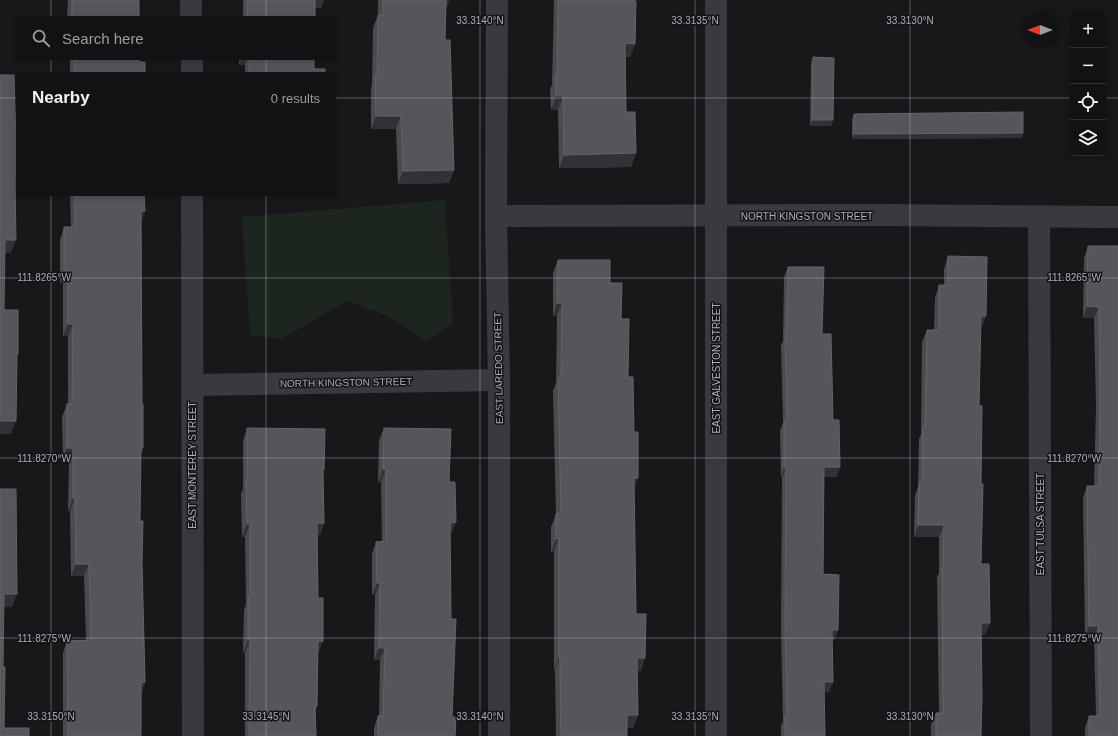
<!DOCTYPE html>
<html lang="en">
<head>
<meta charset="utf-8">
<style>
  body { margin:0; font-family:Arial,sans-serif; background:#1f2022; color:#f1f3f6 }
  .controls { position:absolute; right:12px; top:12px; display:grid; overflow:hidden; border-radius:4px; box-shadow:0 2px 6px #0003 }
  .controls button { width:36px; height:36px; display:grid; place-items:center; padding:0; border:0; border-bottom:1px solid #313234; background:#121214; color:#f1f3f6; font:20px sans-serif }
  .compass { position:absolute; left:1022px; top:12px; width:36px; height:36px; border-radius:50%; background:#121214; box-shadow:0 2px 6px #0003; rotate:270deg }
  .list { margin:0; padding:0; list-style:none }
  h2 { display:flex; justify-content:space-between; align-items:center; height:52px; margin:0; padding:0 16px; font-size:17px }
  h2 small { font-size:13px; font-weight:400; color:#9c9ea0 }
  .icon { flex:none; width:22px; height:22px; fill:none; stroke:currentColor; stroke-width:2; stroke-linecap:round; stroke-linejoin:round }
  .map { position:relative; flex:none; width:1118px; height:736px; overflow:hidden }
  .search { position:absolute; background:#121214; box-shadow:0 2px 6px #0003; left:16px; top:16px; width:320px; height:44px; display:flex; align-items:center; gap:10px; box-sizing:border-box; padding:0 14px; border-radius:4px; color:#9c9ea0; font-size:15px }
  .panel { position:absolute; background:#121214; box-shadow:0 2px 6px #0003; left:16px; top:72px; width:320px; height:124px; border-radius:4px }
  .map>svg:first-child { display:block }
  .green { fill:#1d261e }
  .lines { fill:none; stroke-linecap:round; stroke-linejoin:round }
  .minor { stroke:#383a40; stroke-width:22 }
  .wall { fill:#494b4f }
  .shaded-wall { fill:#313235 }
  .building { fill:#54565b; stroke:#61646a }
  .ticks { fill:none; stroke:#a9b0bb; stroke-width:1; stroke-opacity:0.45 }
  .labels { text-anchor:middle; stroke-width:3; stroke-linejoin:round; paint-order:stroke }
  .street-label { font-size:10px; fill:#a9b0bb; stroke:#131315 }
  .ticks-label { font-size:10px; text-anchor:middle; fill:#a9b0bb; stroke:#131315; stroke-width:3; stroke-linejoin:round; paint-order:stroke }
</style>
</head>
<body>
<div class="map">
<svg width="1118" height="736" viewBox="0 0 1118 736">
  <rect width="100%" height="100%" fill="#18181a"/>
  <!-- green -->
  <polygon class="green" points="445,200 453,323 426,341 387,316 348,301 281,339 250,335 242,217"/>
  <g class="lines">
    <!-- minor -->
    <g class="minor">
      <polyline points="191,0 191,18"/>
      <polyline points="497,0 496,216 499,380 499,736"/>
      <polyline points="192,58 192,74"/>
      <polyline points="192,194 193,736"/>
      <polyline points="496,216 879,215 1118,217"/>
      <polyline points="1039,217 1041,736"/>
      <polyline points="192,385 499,380"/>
      <polyline points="716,736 716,0"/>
    </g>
  </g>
  <!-- wall -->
  <g class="wall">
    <polygon points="68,0 139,0 139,18 67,18"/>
    <polygon points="243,0 324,0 321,8 315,8 315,18 243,18"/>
    <polygon points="378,0 449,0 446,9 445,40 454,170 449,183 398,184 396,129 371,129 371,88 372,84 373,28 378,15"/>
    <polygon points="554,0 634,0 635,44 630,57 625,57 626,112 636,153 631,167 559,168 558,110 551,110 550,89 552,85"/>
    <polygon points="813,57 831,126 810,126 811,63"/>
    <polygon points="70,58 139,58 139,62 145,74 70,74"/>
    <polygon points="239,58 314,58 314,69 325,74 245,74 245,65 239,65"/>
    <polygon points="854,114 1023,133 1022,138 852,139 852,119"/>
    <polygon points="70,194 144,194 141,221 142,404 143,448 141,455 140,521 142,563 145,682 141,694 141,736 63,736 63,653 67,641 86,640 84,576 71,576 70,511 68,511 69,460 63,460 62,417 67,404 68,404 68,336 63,336 63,283 60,283 60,240 64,227 71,227"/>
    <polygon points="1088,246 1118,246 1118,736 1085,736 1085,728 1089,716 1096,716 1094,638 1085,638 1083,498 1087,486 1094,486 1096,407 1094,318 1083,318 1084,258"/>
    <polygon points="948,256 986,316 981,328 979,406 981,484 981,564 985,635 981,635 981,736 931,736 931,725 936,713 939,713 937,577 939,573 939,537 914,537 915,496 918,487 919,439 921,434 922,342 927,330 934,330 935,298 939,285 944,285 944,269"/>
    <polygon points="558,260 610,283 621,319 628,377 634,487 636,614 641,671 637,671 638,715 633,728 627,728 627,736 556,736 555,670 554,670 554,552 551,552 551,527 556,514 553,391 556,383 557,316 553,316 553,273"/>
    <polygon points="788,267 822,334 833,420 837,477 824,477 823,574 838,630 834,640 832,640 833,682 829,692 824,692 825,736 781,736 781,726 783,721 781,629 782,478 781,478 780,431 783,423 781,345 783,341 784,277"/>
    <polygon points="247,428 323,473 324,523 320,535 317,535 318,654 317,706 315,712 316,736 245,736 245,653 243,653 244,610 246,604 245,537 242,537 241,493 243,490 243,441"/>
    <polygon points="384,428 449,482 451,535 450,535 452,717 455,736 374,736 374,728 378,716 379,716 380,660 374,660 375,595 372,595 372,554 376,542 382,541 381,482 378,482 379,440"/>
  </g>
  <!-- shaded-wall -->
  <g class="shaded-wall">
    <polygon points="313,0 324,0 321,8 310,8"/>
    <polygon points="446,0 449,0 444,13"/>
    <polygon points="625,43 635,44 630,57 620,57"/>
    <polygon points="242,58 247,58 245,65 239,65"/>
    <polygon points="556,96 563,96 558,110 551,110"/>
    <polygon points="376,116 401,116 396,129 371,129"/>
    <polygon points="812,120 833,120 831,126 810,126"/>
    <polygon points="1023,133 1022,138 852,139 854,134"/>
    <polygon points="636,153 631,167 559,168 564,155"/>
    <polygon points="454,170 449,183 398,184 403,171"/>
    <polygon points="141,211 145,211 140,224"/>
    <polygon points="5,240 16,240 11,253 1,253"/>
    <polygon points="64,271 68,271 63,283 60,283"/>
    <polygon points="557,303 562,303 557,316 553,316"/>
    <polygon points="1087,306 1099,307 1094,318 1083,318"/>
    <polygon points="981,316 986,316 981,328 976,328"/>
    <polygon points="68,324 73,324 68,336 63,336"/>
    <polygon points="0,421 16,421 11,434 0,434"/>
    <polygon points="67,448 73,448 69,460 63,460"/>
    <polygon points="141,448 143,448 139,460"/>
    <polygon points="824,467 840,467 837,477 821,477"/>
    <polygon points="784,468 786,468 782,478 781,478"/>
    <polygon points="383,469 386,470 381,482 378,482"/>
    <polygon points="634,478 638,478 633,491"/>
    <polygon points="73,498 75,498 70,511 68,511"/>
    <polygon points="456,522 451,535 446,535 450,523"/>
    <polygon points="317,523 324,523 320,535 313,535"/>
    <polygon points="247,524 250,524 245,537 242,537"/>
    <polygon points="918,525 944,525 939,537 914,537"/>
    <polygon points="559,538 554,552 551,552 556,539"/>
    <polygon points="76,564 89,564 84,576 71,576"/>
    <polygon points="377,583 380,583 375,595 372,595"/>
    <polygon points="4,594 17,594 12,607 0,607"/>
    <polygon points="981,623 990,623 985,635 976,635"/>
    <polygon points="1089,626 1098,626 1094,638 1085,638"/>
    <polygon points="832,630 838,630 834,640 828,640"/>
    <polygon points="248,640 250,640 245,653 243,653"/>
    <polygon points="318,641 323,641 318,654 313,654"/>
    <polygon points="379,648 385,648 380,660 374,660"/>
    <polygon points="559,657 560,657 555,670 554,670"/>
    <polygon points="637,658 645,658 641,671 632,671"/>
    <polygon points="145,682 141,695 141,683"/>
    <polygon points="824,682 833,682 829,692 820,692"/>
    <polygon points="627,715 638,715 633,728 622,728"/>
  </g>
  <!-- building -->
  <g class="building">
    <rect x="72" y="0" width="67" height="18"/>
    <rect x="247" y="0" width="68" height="18"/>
    <polygon points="383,0 446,0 445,40 450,40 454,170 403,171 401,116 376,116 375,75 377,75 378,15 383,15"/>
    <polygon points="558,0 634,0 634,1 636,1 635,44 625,43 626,112 635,112 636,153 564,155 563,96 556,96 555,76 557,76"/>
    <polygon points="813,57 834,58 833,120 812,120"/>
    <polygon points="74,58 139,58 139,62 145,62 145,74 75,74"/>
    <polygon points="249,58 314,58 314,69 325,69 325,74 249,74"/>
    <polygon points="0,75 14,75 17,179 15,179 16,240 5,240 4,310 18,310 18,354 17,354 16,421 0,421"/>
    <polygon points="1023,112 1023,133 854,134 854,114"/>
    <polygon points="75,194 144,194 145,211 141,211 142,404 143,404 143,448 141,448 140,521 143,521 142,563 145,682 141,683 141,736 68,736 67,641 91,640 89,564 76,564 75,498 73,498 73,448 67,448 67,404 72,404 73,324 68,324 68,271 64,271 64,227 75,227"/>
    <polygon points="1088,246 1118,246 1118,736 1089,736 1089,716 1100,716 1098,626 1089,626 1087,486 1099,486 1100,395 1099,307 1087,306"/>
    <polygon points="948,256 987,257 986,316 981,316 979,406 982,406 981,484 983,484 981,564 989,564 990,623 981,623 982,695 981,736 936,736 936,713 943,713 942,565 943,565 944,525 918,525 919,483 922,483 923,427 925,427 927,330 939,330 939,285 948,285"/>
    <polygon points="558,260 610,260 610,283 622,283 621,319 629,319 628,377 633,377 634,432 638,432 638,478 634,478 636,614 646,614 645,658 637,658 638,715 627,715 627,736 561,736 560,657 559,657 559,538 556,539 556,514 561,513 558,378 561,378 562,303 557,303"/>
    <polygon points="788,267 824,267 822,334 831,334 833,420 839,420 840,467 824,467 823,574 839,575 838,630 832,630 833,682 824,682 825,736 785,736 785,716 787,716 785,619 786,468 784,468 784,421 787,421 785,335 786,335"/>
    <polygon points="247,428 325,429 324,470 323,470 324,523 317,523 318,598 323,598 323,641 318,641 317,706 315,706 316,736 249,736 250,640 248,640 248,597 250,597 250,524 247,524 246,480 247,480"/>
    <polygon points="384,428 451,429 449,482 455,482 456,522 450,523 451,619 456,619 452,717 456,717 455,736 378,736 378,716 383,716 385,648 379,648 380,583 377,583 376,542 386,541 386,470 383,469"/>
    <polygon points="0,489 16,489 17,594 4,594 3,667 5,667 4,728 29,728 29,736 0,736"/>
  </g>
  <!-- ticks -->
  <path class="ticks" d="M51 0V18M266 0V18M480 0V736M695 0V736M910 0V736M51 58V74M266 58V74M0 98H18M334 98H1073M1103 98H1118M51 194V736M266 194V736M0 278H1118M0 458H1118M0 638H1118"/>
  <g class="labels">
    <!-- street labels -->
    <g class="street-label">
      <text x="807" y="220">NORTH KINGSTON STREET</text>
      <text transform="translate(498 368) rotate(-91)" y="4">EAST LAREDO STREET</text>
      <text transform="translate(716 368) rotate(-90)" y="4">EAST GALVESTON STREET</text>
      <text transform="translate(346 382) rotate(-1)" y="4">NORTH KINGSTON STREET</text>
      <text transform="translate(192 465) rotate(-90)" y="4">EAST MONTEREY STREET</text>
      <text transform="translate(1040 524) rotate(-90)" y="4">EAST TULSA STREET</text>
    </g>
  </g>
  <g class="ticks-label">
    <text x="480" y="24">33.3140°N</text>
    <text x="695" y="24">33.3135°N</text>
    <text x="910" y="24">33.3130°N</text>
    <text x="1074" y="281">111.8265°W</text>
    <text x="44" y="281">111.8265°W</text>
    <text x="1074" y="462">111.8270°W</text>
    <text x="44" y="462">111.8270°W</text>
    <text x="1074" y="642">111.8275°W</text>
    <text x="44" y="642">111.8275°W</text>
    <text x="51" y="720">33.3150°N</text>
    <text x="266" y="720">33.3145°N</text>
    <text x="480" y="720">33.3140°N</text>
    <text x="695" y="720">33.3135°N</text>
    <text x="910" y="720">33.3130°N</text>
  </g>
</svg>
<div class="controls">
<button>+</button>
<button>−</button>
<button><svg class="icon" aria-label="locate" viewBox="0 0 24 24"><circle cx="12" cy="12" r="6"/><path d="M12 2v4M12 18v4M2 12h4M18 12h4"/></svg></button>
<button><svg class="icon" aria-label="layers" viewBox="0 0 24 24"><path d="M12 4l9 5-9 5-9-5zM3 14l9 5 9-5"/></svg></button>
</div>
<svg class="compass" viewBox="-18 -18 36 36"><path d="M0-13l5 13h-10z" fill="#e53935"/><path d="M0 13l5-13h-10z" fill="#9c9ea0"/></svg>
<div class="search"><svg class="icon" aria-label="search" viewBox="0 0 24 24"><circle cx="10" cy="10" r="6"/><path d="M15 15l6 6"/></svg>Search here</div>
<section class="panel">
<h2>Nearby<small>0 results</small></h2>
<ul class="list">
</ul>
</section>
</div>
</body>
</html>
